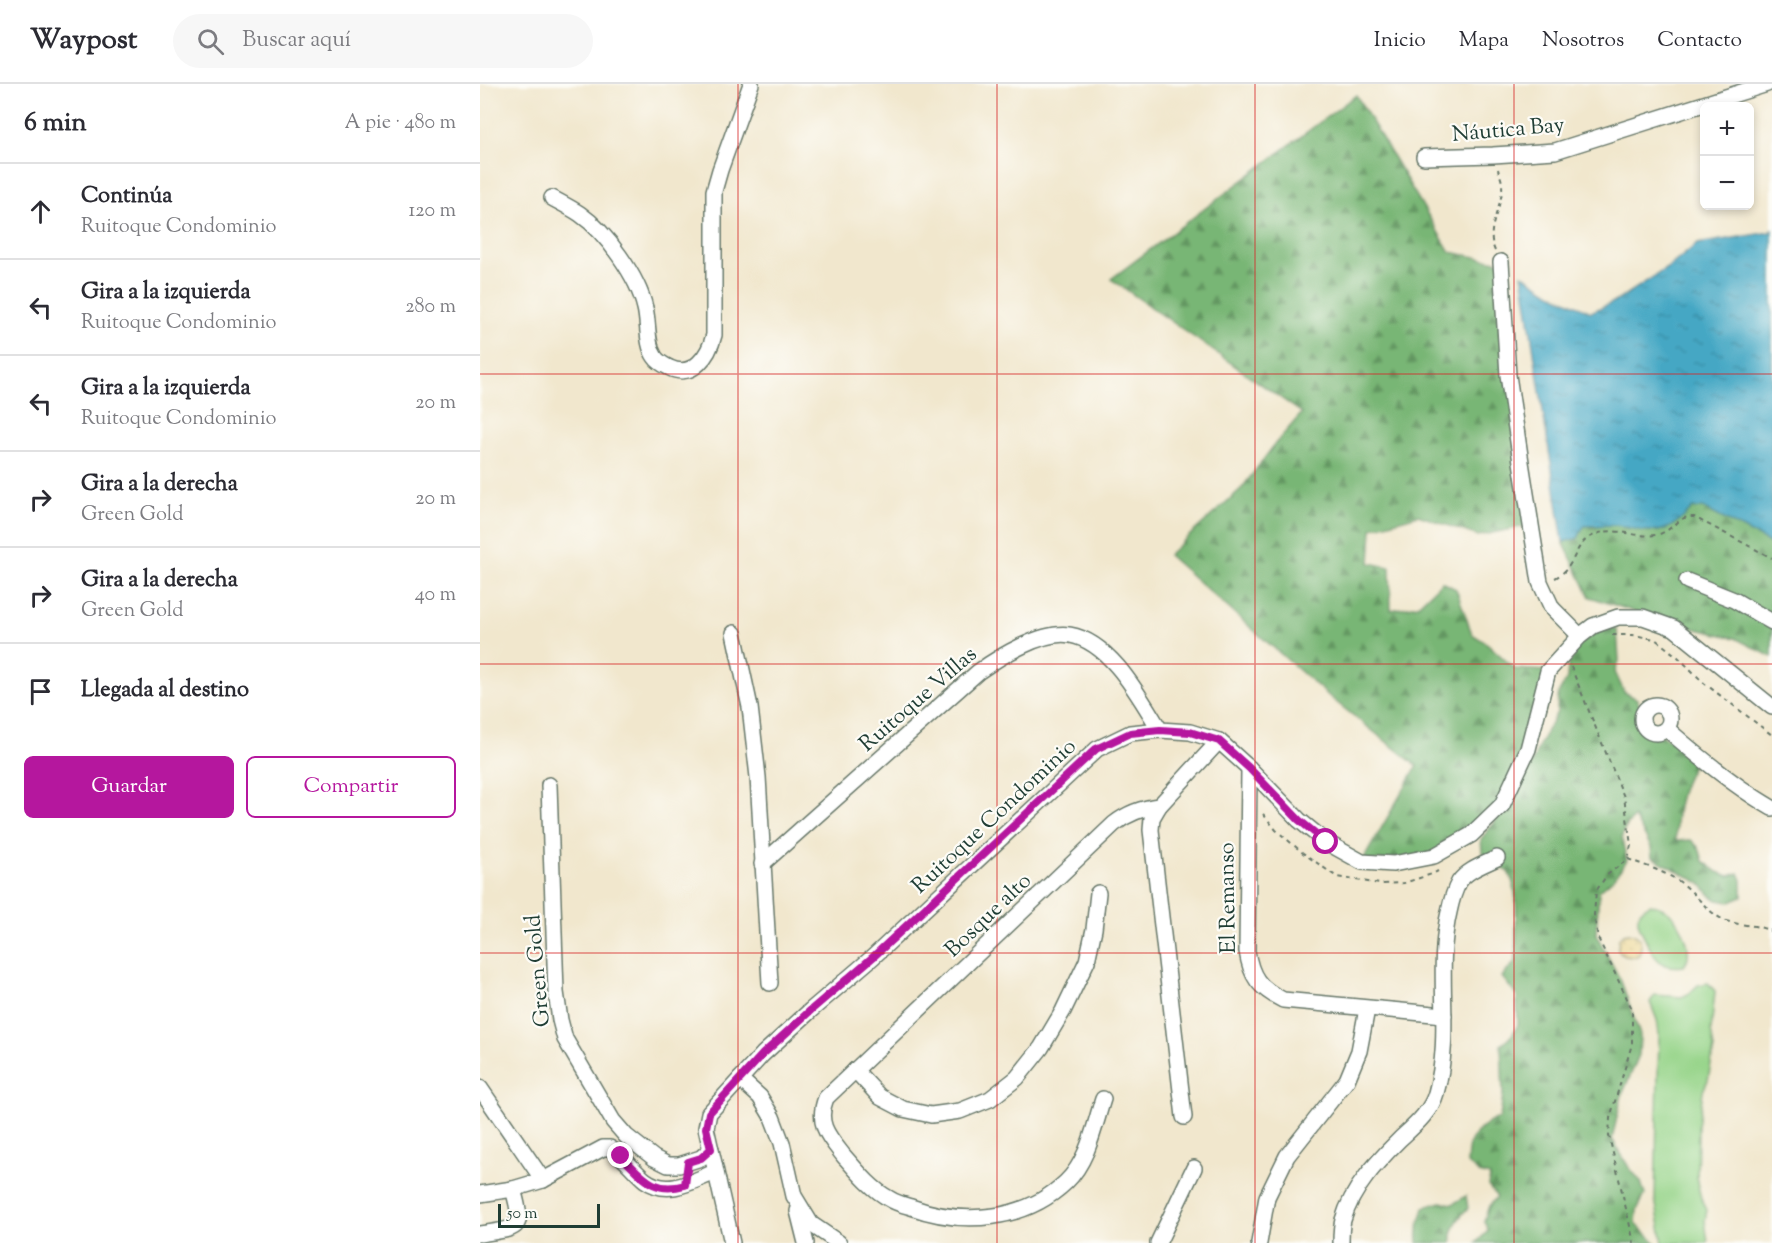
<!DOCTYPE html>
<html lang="es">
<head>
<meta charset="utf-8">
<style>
  body { margin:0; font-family:"Sorts Mill Goudy",serif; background:#f7f7f7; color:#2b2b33 }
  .controls { position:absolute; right:18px; top:18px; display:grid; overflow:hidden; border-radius:9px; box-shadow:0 3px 9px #0003 }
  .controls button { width:54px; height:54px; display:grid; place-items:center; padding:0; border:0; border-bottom:2px solid #e1e1e2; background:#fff; color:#2b2b33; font:30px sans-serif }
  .scale { position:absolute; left:18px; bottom:15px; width:102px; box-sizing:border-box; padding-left:6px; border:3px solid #1f3d34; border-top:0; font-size:16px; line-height:21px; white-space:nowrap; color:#1f3d34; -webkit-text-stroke:4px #fdfcf7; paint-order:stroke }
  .stop { position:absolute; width:18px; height:18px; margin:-14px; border:4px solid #b5179e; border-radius:50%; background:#fff }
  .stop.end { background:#b5179e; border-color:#fff; box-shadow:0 2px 6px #0008 }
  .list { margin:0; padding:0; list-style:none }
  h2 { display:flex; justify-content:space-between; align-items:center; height:78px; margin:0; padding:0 24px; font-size:26px }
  h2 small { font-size:20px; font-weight:400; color:#7c7c81 }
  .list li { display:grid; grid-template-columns:39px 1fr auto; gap:18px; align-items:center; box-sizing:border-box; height:96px; padding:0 24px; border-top:2px solid #e1e1e2 }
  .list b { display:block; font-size:22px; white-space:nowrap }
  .list p { margin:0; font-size:20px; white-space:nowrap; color:#7c7c81 }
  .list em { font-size:20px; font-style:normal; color:#7c7c81 }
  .actions { display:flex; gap:12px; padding:18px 24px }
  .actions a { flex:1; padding:14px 0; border:2px solid #b5179e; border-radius:9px; text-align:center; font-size:21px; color:#b5179e }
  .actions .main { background:#b5179e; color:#fff }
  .icon { flex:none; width:33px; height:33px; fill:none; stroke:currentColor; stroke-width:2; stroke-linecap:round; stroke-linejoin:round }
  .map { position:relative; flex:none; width:1292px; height:1159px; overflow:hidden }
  header { display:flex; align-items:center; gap:36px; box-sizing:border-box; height:84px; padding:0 30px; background:#fff; border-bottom:2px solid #e1e1e2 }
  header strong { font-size:28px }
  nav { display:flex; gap:33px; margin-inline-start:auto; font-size:21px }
  .search { width:420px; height:54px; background:#f7f7f7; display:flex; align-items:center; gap:15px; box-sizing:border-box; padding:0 21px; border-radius:33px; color:#7c7c81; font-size:22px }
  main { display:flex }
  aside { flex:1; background:#fff }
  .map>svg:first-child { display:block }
  .grass { fill:#96d489; stroke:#5a885e; stroke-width:1.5 }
  .forest { fill:url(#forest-firs); stroke:#4c7a54; stroke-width:1.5 }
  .sand { fill:url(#sand-dots); stroke:#868c69; stroke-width:1.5 }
  .water { fill:url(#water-ripples); stroke:#32727c; stroke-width:1.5 }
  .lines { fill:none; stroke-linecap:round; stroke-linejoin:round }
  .minor-casing { stroke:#68786a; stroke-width:18 }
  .path { stroke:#68786a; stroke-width:2; stroke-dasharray:4.5 4.5; stroke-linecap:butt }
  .minor { stroke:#fff; stroke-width:15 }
  .route { stroke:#b5179e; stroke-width:8 }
  .grid { fill:none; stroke:#d62828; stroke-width:1.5; stroke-opacity:0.55 }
  .labels { text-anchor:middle; stroke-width:4.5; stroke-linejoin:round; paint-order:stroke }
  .street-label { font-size:22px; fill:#1f3d34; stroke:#fdfcf7 }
</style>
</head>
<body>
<header>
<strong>Waypost</strong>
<div class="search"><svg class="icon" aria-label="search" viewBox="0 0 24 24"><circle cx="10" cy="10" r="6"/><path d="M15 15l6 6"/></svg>Buscar aquí</div>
<nav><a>Inicio</a><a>Mapa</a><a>Nosotros</a><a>Contacto</a></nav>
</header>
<main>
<aside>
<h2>6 min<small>A pie · 480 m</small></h2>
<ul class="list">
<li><svg class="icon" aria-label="ahead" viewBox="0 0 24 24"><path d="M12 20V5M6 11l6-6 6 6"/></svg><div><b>Continúa</b><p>Ruitoque Condominio</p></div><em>120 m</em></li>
<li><svg class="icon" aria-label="left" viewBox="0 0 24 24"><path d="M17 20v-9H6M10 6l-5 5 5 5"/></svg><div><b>Gira a la izquierda</b><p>Ruitoque Condominio</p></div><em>280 m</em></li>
<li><svg class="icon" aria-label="left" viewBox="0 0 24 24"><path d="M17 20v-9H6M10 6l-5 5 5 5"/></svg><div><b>Gira a la izquierda</b><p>Ruitoque Condominio</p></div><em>20 m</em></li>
<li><svg class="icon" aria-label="right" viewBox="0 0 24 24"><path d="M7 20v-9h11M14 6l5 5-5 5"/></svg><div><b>Gira a la derecha</b><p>Green Gold</p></div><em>20 m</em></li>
<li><svg class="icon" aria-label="right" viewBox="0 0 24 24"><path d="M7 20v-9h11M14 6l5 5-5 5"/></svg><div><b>Gira a la derecha</b><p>Green Gold</p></div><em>40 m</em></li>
<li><svg class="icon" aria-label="arrive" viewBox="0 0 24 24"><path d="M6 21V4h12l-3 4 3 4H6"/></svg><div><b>Llegada al destino</b></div></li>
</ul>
<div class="actions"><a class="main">Guardar</a><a>Compartir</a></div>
</aside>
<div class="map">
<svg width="1292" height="1159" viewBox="0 0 1292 1159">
  <defs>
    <pattern id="forest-firs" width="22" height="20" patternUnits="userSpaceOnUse" patternTransform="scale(1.5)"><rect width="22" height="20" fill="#78b675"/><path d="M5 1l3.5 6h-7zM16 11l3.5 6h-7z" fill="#629561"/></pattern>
    <pattern id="sand-dots" width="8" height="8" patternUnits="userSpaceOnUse" patternTransform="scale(1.5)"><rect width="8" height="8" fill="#eeda9e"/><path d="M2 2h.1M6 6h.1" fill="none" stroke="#ccbc89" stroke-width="1.8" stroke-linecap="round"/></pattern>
    <pattern id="water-ripples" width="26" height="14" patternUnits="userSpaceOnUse" patternTransform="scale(1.5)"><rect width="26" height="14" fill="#44a7c4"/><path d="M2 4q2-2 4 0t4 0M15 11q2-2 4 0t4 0" fill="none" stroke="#3889a0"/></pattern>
  </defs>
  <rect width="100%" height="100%" fill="#fdfcf7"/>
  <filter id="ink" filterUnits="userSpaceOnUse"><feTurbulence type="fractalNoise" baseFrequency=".0167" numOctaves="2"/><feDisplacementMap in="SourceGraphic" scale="12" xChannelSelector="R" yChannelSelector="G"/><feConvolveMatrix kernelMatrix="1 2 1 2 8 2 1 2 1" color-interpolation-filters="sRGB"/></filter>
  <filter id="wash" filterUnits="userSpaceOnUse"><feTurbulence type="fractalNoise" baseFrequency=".008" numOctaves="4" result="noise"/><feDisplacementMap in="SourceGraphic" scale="24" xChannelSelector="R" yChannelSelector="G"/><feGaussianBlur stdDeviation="1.35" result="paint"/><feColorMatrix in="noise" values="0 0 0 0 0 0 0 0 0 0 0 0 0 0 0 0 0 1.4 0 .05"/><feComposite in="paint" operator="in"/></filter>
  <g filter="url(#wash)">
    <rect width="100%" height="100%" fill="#f1e7cd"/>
    <!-- grass -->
    <g class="grass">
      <path d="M1171 820C1177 822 1184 824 1189 828 1202 840 1215 867 1204 882 1197 883 1191 883 1185 881 1174 875 1170 864 1165 854 1157 840 1152 828 1171 820Z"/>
      <polygon points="1228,899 1235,907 1231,947 1234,964 1228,996 1223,1007 1218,1042 1217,1098 1221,1114 1227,1126 1225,1136 1228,1159 1183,1159 1175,1115 1179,950 1177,936 1170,918 1175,911 1202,913 1210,909 1218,901"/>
    </g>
    <!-- forest -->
    <g class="forest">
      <polygon points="876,11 970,168 1021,178 1051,441 998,452 938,431 892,444 890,479 910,483 911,526 938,521 962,498 976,505 992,550 1008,560 1035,585 1068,587 1022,721 954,772 882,778 937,682 851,614 688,471 762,404 795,360 822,329 631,195"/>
      <path d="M1217 423 1223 424 1292 460V573L1255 554 1179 536 1110 513 1083 458 1098 454 1104 442C1114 442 1126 441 1136 441 1151 442 1164 449 1178 447 1195 445 1205 426 1217 423Z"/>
      <path d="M1126 543 1137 545 1139 577 1135 588 1144 608 1157 615 1165 636 1172 646 1201 662 1213 682C1199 706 1195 729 1196 757L1211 756 1219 764 1223 777 1238 788 1249 792 1259 789 1262 796V813L1250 818 1237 816 1230 811 1220 799 1172 773 1171 763 1154 733C1138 751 1141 753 1147 776L1135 793 1119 807 1116 850 1141 897 1160 951 1159 971 1142 1011 1132 1055 1148 1082 1161 1098 1165 1111 1157 1126 1156 1140 1176 1159H996L1008 1147 1004 1137 1009 1122 1017 1113 1008 1102 1010 1092 999 1089 987 1079C988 1073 987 1065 990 1059 995 1047 1009 1037 1020 1034L1023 1010 1021 961 1032 951 1038 941 1037 912 1022 893 1036 877C1034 854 1042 807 1028 788 1026 785 1020 783 1016 781 1011 777 1007 773 1002 768L1001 755 1035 713 1043 700 1060 660 1077 628 1078 610 1087 595 1088 581 1093 574 1095 562Z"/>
      <path d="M986 1112 988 1124C979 1133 970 1146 972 1159H938C936 1145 941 1136 944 1123L961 1118 973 1120Z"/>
    </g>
    <!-- sand -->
    <path class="sand" d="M1149 849C1161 851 1163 859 1159 871L1154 873 1144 872 1138 866 1139 854 1143 850Z"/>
    <!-- water -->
    <polygon class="water" points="1292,144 1292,460 1223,424 1213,424 1204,433 1190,443 1179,447 1163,447 1137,441 1104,442 1098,454 1083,458 1042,190 1071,209 1111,228 1138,216 1190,182 1217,160 1290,148"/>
  </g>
  <g filter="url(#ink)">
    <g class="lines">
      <defs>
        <g id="minor">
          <polyline points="944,73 1013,71 1075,67 1287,0"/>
          <path d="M72 114C81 119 91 124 100 130 126 148 158 193 165 224 169 240 166 260 175 273 179 279 184 281 190 284 213 295 229 271 234 251V107L240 86 271 0"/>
          <polyline points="1021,178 1028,291 1041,378 1060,498 1072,524 1100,552"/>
          <polyline points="1207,497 1254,516 1292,538"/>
          <polyline points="254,549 270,623 278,693 290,899"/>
          <circle cx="1176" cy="635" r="14"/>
          <path d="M1187 645C1220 674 1254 702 1292 724"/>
          <path d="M769 684 767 867C771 893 779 904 803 916L964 931"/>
          <polyline points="69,701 76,908 80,936 85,955 133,1037 146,1052 174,1074 188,1081 199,1081 221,1074 231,1065"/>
          <path d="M282 780 498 588C519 573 563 546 590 551 631 558 660 614 680 646"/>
          <polyline points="375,986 400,1013 423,1025 451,1031 480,1027 510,1015 537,994 561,964 583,927 607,877 614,845 618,809"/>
          <polyline points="260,995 280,1013 292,1033 302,1059 314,1112 331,1140 359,1159"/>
          <polyline points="0,1004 63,1096"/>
          <path d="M623 1015C614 1043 608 1077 586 1098 545 1137 483 1142 431 1123 424 1121 416 1119 410 1115 392 1106 376 1086 363 1071 348 1052 336 1039 346 1014L634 740C648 729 661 724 679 722"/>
          <polyline points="704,1033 671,746 672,734 679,722 739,657"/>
          <path d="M0 1110 33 1105 63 1096 123 1064H130L134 1067C146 1075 154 1087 165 1096 188 1113 213 1097 235 1088"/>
          <polyline points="318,1127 326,1159"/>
          <path d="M0 1150C39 1144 45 1147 33 1105"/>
          <polyline points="252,1159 226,1044 229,1029 283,970 331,926 393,873 617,665 650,649 680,646 710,648 739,657 769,684 819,736 846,758 882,778 913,780 954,772 991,751 1022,721 1048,665 1068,587 1100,552 1113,542 1138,533 1163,533 1194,544 1292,623"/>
          <polyline points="678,1159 714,1084"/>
          <polyline points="779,1159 787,1113 807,1072 867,996 879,967 887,925"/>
          <path d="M861 1159C861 1152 861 1143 863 1136 872 1104 897 1078 920 1055 934 1042 951 1028 956 1009 973 950 955 887 969 828 971 818 974 807 979 798 987 786 1005 780 1017 774"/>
        </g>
      </defs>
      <!-- minor casing -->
      <use href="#minor" class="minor-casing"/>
      <!-- path -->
      <g class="path">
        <path d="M1015 167C1004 143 1024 123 1022 100 1022 95 1019 90 1018 85"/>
        <path d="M1075 494C1095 484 1093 465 1107 455 1133 438 1150 455 1176 451 1187 449 1195 439 1204 434 1207 433 1210 433 1214 433L1292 474"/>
        <polyline points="1132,551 1153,551 1175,555 1198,573 1224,599 1292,651"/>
        <polyline points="1091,583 1144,713 1151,761 1148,775 1127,791 1116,807 1114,831 1118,854 1152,925 1152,960 1130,1034 1129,1052 1154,1159"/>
        <polyline points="783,730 796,746 823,769 857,793 900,800 924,799 952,790 958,787"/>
        <path d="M1148 775C1165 782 1184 787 1200 798 1215 808 1226 827 1242 835 1258 843 1277 839 1292 848"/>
      </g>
      <!-- minor -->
      <use href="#minor" class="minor"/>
    </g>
  </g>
  <g class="lines" filter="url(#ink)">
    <!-- route -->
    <path class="route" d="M141 1072C163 1093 172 1110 205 1101L208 1078 221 1074 231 1065 226 1044 229 1029 283 970 331 926 393 873 616 665 650 649 680 646 710 648 739 657 769 684 819 736 846 758"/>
  </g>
  <!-- grid -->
  <path class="grid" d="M258 0V1159M517 0V1159M775 0V1159M1034 0V1159M0 290H1292M0 580H1292M0 869H1292"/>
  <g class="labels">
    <!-- street labels -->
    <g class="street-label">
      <text transform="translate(1028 44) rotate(-5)" y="8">Náutica Bay</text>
      <text transform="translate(437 614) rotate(-41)" y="8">Ruitoque Villas</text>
      <text transform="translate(513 731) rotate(-43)" y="8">Ruitoque Condominio</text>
      <text transform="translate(746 814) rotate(-91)" y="8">El Remanso</text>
      <text transform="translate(507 830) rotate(-44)" y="8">Bosque alto</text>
      <text transform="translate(56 887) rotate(-95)" y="8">Green Gold</text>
    </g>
  </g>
</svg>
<div class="controls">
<button>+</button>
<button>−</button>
</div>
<div class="scale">50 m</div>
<div class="stop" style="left:846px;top:758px"></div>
<div class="stop end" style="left:141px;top:1072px"></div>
</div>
</main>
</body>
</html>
